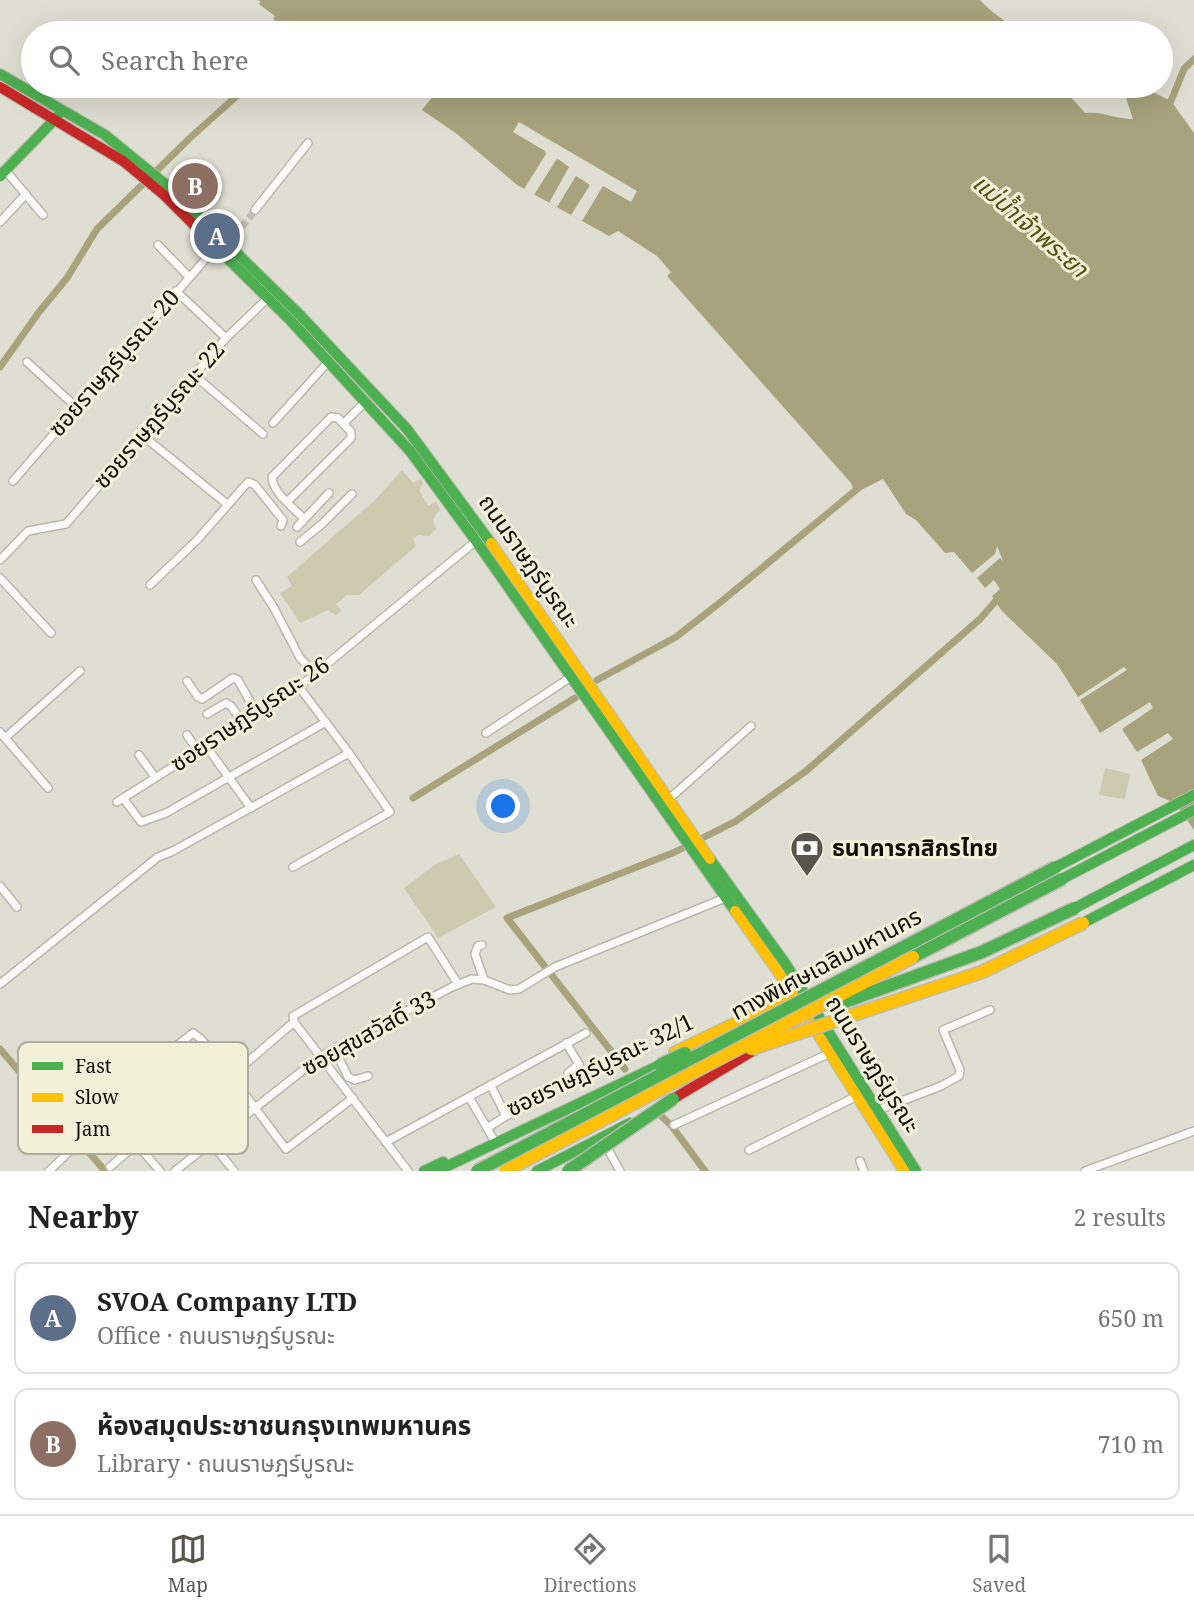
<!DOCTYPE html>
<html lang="en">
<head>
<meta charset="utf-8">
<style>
  body { margin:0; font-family:"Noto Serif","Noto Sans Thai",serif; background:#f2f2f2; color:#222 }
  .you { position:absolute; left:504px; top:807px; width:24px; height:24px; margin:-18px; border:5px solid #fff; border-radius:50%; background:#1a73e8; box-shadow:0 0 0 10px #1a73e833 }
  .badge { display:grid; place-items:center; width:46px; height:46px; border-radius:50%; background:#57564d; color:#fff; font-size:23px; font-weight:700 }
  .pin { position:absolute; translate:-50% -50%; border:4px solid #fff; box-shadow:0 2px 7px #0006 }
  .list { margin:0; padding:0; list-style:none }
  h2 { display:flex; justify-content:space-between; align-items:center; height:91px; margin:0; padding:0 28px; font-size:30px }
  h2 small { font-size:23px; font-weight:400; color:#767676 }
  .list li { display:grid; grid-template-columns:46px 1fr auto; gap:21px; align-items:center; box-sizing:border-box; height:112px; margin:0 14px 14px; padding:0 14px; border:2px solid #e0e0e0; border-radius:14px }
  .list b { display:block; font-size:26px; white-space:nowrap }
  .list p { margin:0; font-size:23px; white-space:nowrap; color:#767676 }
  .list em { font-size:23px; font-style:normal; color:#767676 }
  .icon { flex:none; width:38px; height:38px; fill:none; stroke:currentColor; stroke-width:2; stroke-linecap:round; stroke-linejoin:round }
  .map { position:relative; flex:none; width:1194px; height:1171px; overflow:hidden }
  .search { position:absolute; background:#fff; box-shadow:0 7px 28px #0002; left:21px; right:21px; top:21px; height:77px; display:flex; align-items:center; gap:18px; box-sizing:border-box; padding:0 24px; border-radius:38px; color:#767676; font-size:26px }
  .sheet { height:343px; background:#fff }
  nav { display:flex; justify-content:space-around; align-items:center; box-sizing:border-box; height:98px; border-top:2px solid #e0e0e0; background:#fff; font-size:19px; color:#767676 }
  nav a { display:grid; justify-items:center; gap:4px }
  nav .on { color:#57564d }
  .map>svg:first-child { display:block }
  .green { fill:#cdcaaf }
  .water { fill:#a8a37c }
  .pier { fill:#dfded2 }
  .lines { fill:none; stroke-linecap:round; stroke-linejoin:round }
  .canal { stroke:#a8a37c; stroke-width:7 }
  .street-tunnel { stroke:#c0bfb3; stroke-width:7; stroke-dasharray:7 3.5; stroke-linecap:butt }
  .street-casing { stroke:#b8b8ae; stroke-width:10 }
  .fast-casing { stroke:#b8b8ae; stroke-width:12 }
  .slow-casing { stroke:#b8b8ae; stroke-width:12 }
  .jam-casing { stroke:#b8b8ae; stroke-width:12 }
  .street { stroke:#fafaf8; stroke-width:7 }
  .fast { stroke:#4caf50; stroke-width:10 }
  .slow { stroke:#ffc107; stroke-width:10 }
  .jam { stroke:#c62828; stroke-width:10 }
  .fast-bridge-casing { stroke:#bbbab4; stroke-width:15; stroke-linecap:butt }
  .slow-bridge-casing { stroke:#bbbab4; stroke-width:15; stroke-linecap:butt }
  .fast-bridge { stroke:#4caf50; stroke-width:12 }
  .slow-bridge { stroke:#ffc107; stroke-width:12 }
  .labels { text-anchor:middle; stroke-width:6; stroke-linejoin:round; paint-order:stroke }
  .street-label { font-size:23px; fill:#0e0d06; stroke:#f3f0d9 }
  .poi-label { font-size:23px; font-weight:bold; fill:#0e0d06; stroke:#f3f0d9; text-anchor:start }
  .water-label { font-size:24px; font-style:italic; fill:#564e0f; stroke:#f3f0d9 }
  .key { fill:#f3f0d9; stroke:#aeac9a; stroke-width:2 }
  .key-label { font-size:19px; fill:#0e0d06 }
</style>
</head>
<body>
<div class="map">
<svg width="1194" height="1171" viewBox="0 0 1194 1171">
  <rect width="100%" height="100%" fill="#dfded2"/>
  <!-- green -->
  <g class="green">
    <polygon points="402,470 413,483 420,479 423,483 419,490 428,506 436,501 440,509 433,520 436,529 429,536 418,535 413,539 416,546 359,595 347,595 336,604 341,611 336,615 328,610 300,623 280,593 292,586 287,577 375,500"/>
    <polygon points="1105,768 1130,774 1125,799 1099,795"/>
    <polygon points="459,854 496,907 438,938 404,888 436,864"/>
  </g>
  <!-- water -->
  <g class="water">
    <path d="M258 0H980C991 13 1006 20 1018 33H334L323 25 317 31 282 26 273 19 275 16 259 4 261 2Z"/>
    <path d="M441 86H1061L1085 113C1105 111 1113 119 1133 119L1126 98 1151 91 1171 101 1194 133V830L1175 803 1158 796 1141 760 1173 739 1168 733 1137 752 1122 729 1153 708 1150 702 1100 733 1080 700 1127 670 1124 667 1078 697 1057 664 1001 610 992 596 1000 589 994 580 985 588 977 578 1000 558 1003 561 997 546 995 554 972 573 954 552 945 553 916 520 906 514 883 479 855 493 851 483 667 276 671 272 657 256 618 231 609 236 517 185 457 134 422 110Z"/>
  </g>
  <!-- pier -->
  <polygon class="pier" points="519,122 637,191 631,202 603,186 582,221 571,215 590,185 576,176 557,207 549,203 569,167 558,159 556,160 534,195 524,189 546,154 545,151 513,132"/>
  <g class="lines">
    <!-- canal -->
    <g class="canal">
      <polyline points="1171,101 1184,69 1194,59"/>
      <polyline points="0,367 39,312 67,278 97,229 192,136 248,86"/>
      <polyline points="597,680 676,637 722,601 862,485"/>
      <polyline points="413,798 575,698"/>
      <polyline points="0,1049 105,1171"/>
      <polyline points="625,1069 507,918 675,852 736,821 806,771 980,619 1001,595"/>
      <polyline points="660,1115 671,1125 705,1171"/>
    </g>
    <!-- street-tunnel -->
    <polyline class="street-tunnel" points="236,235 255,210"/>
    <defs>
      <g id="street">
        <polyline points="6,171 43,215"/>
        <polyline points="255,210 308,143"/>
        <polyline points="0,222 26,194"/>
        <polyline points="229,244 236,235"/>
        <polyline points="158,245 189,277"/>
        <polyline points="176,291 226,338"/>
        <polyline points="27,362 75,406"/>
        <polyline points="194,375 263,434"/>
        <polyline points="273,423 329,361"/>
        <polyline points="344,423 366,401"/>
        <polyline points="142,435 227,504"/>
        <polyline points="13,481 216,247"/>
        <path d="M287 502 351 438V432L338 418 331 417 272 477C272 492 294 508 304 519"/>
        <polyline points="297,527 329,493"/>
        <polyline points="300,542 322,524 352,494"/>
        <polyline points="0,560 28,531 66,524 226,338 268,298"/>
        <polyline points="0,578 51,633"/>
        <polyline points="256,580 274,608 300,658 316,674"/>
        <polyline points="150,585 197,540 248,482 255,485 283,520 281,526"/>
        <polyline points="187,681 198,697 202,699 233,678 238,680 257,714"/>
        <polyline points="207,714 226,703 231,706 242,722"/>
        <polyline points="0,732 48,788"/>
        <polyline points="486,733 571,677"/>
        <polyline points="187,735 197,750"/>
        <polyline points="5,738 80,671"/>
        <polyline points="206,746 251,808"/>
        <polyline points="139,755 155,777"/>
        <polyline points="123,798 141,822 166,813 326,722"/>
        <polyline points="669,799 751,726"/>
        <polyline points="117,802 299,687 476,541"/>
        <polyline points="293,867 390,812 349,753 299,687"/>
        <polyline points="0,886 17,907"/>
        <polyline points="482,945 478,946 475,954 484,980"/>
        <polyline points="0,984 158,857 173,851 349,753"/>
        <polyline points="566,1043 579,1064 568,1073"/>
        <polyline points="335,1050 348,1077 355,1080 368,1076"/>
        <polyline points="231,1076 294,1022"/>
        <polyline points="166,1086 234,1171"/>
        <polyline points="491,1086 506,1116 547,1095"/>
        <polyline points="469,1097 494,1140"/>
        <polyline points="878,1110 941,1086 959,1076 960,1070 943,1030 990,1010"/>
        <polyline points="674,1125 830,1053"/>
        <polyline points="487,1128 506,1116"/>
        <polyline points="386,1142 586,1033"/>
        <polyline points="605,1144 620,1171"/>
        <polyline points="749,1150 857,1096"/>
        <polyline points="860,1161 864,1171"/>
        <polyline points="110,1167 140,1141"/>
        <polyline points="49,1171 74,1147 79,1138 84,1119 193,1033 201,1039 231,1076 286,1149 353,1098"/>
        <polyline points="160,1171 139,1147 139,1143 183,1107"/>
        <polyline points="175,1171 321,1056 452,987 472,979 484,980 510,990 519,989 555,967 725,898"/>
        <polyline points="408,1171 294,1022 293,1016 428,937 458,984"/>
        <polyline points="1085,1171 1194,1131"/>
      </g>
      <g id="fast">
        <polyline points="0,74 105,135 170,188 300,315 407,429 491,543"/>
        <polyline points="0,176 58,116"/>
        <polyline points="226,257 290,320 410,451 476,541 735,911"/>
        <polyline points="710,859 785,963 916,1171"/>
        <polyline points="1056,867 1194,795"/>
        <polyline points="1062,879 1194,810"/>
        <polyline points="1075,908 1194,845"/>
        <polyline points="1083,923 1194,865"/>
        <polyline points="424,1171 443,1162"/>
        <polyline points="437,1171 660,1065"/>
        <polyline points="537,1171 630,1123"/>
      </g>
      <g id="slow">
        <polyline points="491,543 710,859"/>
        <polyline points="735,911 781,976 904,1171"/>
        <polyline points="674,1052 792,995"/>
      </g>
      <g id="jam">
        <polyline points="0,87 123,161 164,195 226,257"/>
        <polyline points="673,1099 761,1046"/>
      </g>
    </defs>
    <!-- street casing -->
    <use href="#street" class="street-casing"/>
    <!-- fast casing -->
    <use href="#fast" class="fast-casing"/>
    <!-- slow casing -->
    <use href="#slow" class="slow-casing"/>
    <!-- jam casing -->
    <use href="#jam" class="jam-casing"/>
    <!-- street -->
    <use href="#street" class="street"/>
    <!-- fast -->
    <use href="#fast" class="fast"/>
    <!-- slow -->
    <use href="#slow" class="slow"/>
    <!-- jam -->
    <use href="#jam" class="jam"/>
    <defs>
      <g id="fast-bridge">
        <polyline points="913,957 1062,879"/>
        <polyline points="836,1005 982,952 1075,908"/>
        <polyline points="660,1065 685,1053"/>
        <polyline points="477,1171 1056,867"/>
        <polyline points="568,1171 673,1099"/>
      </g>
      <g id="slow-bridge">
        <polyline points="751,1049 982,972 1083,923"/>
        <polyline points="505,1171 913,957"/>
      </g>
    </defs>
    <!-- fast-bridge casing -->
    <use href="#fast-bridge" class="fast-bridge-casing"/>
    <!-- slow-bridge casing -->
    <use href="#slow-bridge" class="slow-bridge-casing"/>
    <!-- fast-bridge -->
    <use href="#fast-bridge" class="fast-bridge"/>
    <!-- slow-bridge -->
    <use href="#slow-bridge" class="slow-bridge"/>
  </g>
  <!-- icons -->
  <defs>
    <symbol id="bank-pin" viewBox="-11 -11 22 30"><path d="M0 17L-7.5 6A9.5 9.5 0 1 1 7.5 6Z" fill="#57564d" stroke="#f3f0d9"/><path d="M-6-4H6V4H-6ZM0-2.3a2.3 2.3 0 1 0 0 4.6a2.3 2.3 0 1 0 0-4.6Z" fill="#fff"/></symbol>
  </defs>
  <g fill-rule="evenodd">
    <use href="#bank-pin" x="788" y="829" width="38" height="52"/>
  </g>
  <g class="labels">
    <!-- street labels -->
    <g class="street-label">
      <text transform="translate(114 363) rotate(-49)" y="8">ซอยราษฎร์บูรณะ 20</text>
      <text transform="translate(159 415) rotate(-49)" y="8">ซอยราษฎร์บูรณะ 22</text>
      <text transform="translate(529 561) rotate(55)" y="8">ถนนราษฎร์บูรณะ</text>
      <text transform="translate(250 714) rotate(-34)" y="8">ซอยราษฎร์บูรณะ 26</text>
      <text transform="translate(826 964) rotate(-28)" y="8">ทางพิเศษเฉลิมมหานคร</text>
      <text transform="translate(369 1033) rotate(-29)" y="8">ซอยสุขสวัสดิ์ 33</text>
      <text transform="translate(873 1064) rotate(58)" y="8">ถนนราษฎร์บูรณะ</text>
      <text transform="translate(600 1065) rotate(-26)" y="8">ซอยราษฎร์บูรณะ 32/1</text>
    </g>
    <!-- poi labels -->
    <g class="poi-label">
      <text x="832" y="856">ธนาคารกสิกรไทย</text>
    </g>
    <!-- water labels -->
    <g class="water-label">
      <text transform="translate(1030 226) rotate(41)" y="8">แม่น้ำเจ้าพระยา</text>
    </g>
  </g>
  <!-- legend -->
  <rect x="18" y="1042" width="230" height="112" rx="10" class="key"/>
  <rect x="32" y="1062" width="31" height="8" fill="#4caf50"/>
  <rect x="32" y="1093" width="31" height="9" fill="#ffc107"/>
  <rect x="32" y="1125" width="31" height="8" fill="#c62828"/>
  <g class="key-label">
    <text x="75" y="1073">Fast</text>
    <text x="75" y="1104">Slow</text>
    <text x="75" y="1136">Jam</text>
  </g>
</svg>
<div class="you"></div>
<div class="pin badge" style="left:217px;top:236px;background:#5c6f8a">A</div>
<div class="pin badge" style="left:195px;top:186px;background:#8d6e63">B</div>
<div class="search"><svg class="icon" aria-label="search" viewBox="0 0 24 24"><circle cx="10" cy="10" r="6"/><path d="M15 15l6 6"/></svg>Search here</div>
</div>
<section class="sheet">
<h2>Nearby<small>2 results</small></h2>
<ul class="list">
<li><span class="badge" style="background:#5c6f8a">A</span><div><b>SVOA Company LTD</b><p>Office · ถนนราษฎร์บูรณะ</p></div><em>650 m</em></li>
<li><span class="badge" style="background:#8d6e63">B</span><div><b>ห้องสมุดประชาชนกรุงเทพมหานคร</b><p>Library · ถนนราษฎร์บูรณะ</p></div><em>710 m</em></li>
</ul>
</section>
<nav>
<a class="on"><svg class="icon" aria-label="map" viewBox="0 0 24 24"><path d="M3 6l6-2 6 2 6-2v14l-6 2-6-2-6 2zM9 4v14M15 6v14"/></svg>Map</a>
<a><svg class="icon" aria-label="directions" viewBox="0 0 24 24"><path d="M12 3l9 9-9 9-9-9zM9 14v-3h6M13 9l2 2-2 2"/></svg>Directions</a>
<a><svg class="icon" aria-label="saved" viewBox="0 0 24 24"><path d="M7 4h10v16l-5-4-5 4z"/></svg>Saved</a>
</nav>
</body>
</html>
